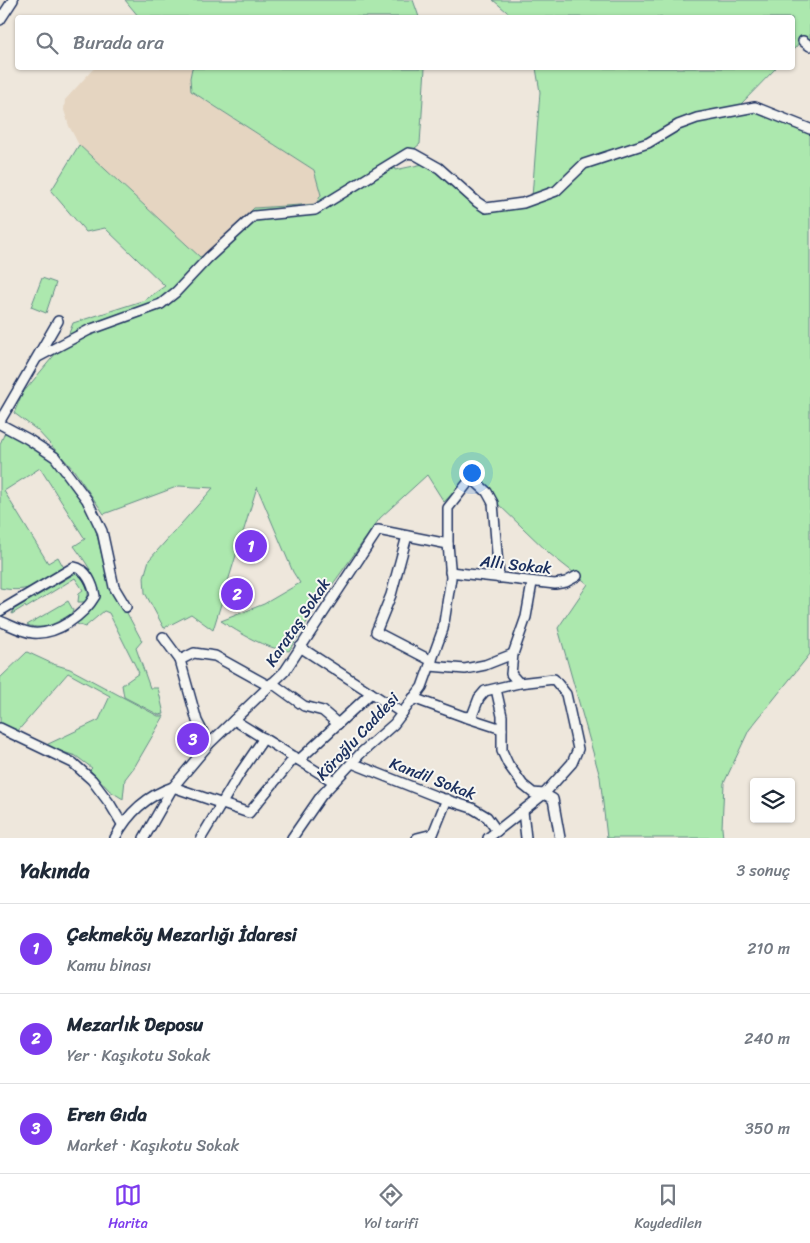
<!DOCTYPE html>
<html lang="tr">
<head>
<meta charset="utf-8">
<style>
  body { margin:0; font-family:Sriracha,sans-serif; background:#f6f6f7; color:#1f2937 }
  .controls { position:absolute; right:15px; bottom:15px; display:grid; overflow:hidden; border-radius:5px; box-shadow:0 1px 4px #0004 }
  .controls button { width:45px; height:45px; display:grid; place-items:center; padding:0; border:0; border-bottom:1px solid #e0e1e3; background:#fff; color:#1f2937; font:25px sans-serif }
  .you { position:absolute; left:471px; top:472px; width:18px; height:18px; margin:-12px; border:4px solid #fff; border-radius:50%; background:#1a73e8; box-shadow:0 0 0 8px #1a73e833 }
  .badge { display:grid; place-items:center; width:32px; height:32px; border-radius:50%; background:#7c3aed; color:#fff; font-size:16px; font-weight:700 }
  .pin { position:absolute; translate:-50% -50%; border:2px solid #fff; box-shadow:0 1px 5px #0006 }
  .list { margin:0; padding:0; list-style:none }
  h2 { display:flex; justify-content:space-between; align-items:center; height:65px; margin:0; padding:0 20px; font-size:21px }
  h2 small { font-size:16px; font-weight:400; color:#747a83 }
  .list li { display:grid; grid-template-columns:32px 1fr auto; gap:15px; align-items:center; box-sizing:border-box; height:90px; padding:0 20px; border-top:1px solid #e0e1e3 }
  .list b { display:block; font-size:19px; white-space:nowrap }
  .list p { margin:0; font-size:16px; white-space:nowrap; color:#747a83 }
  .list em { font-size:16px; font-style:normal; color:#747a83 }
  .icon { flex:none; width:28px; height:28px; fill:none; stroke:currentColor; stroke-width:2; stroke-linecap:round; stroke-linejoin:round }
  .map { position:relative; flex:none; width:810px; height:838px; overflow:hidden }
  .search { position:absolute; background:#fff; box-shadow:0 1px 4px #0004; left:15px; right:15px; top:15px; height:55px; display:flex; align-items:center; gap:12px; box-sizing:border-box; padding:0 18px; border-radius:5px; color:#747a83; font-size:19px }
  .sheet { height:335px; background:#fff }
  nav { display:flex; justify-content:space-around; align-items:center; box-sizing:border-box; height:70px; border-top:1px solid #e0e1e3; background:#fff; font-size:14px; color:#747a83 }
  nav a { display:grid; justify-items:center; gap:2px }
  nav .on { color:#7c3aed }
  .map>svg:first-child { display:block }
  .built { fill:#e5d5c1 }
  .green { fill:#ace8ae; stroke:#648c86 }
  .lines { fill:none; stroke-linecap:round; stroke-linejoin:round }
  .minor-casing { stroke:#1b2f5e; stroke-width:12 }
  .minor { stroke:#f6f6f2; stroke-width:9 }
  .labels { text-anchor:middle; stroke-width:4; stroke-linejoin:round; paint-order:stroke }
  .street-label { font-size:16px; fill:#1b2f5e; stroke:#f6f6f2 }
</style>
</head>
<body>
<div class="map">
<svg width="810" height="838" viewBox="0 0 810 838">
  <rect width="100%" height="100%" fill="#eee7dc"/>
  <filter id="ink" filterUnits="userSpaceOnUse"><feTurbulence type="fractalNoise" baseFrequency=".02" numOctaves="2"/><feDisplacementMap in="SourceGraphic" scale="10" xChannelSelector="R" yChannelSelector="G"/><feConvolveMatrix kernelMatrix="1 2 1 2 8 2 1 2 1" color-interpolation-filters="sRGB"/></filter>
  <g filter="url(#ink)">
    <!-- built -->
    <polygon class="built" points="94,68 192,68 190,78 195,94 314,170 321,195 316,205 200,257 79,145 69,126 64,110 65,100"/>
    <!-- green -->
    <g class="green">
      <polygon points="125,0 413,0 419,17 139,17"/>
      <polygon points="493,0 810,0 810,40 805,37 793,50 792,18 513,17"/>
      <path d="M192 68H425L420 144 394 165 395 170 428 163 487 203 532 197 540 92 536 68H776L740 105 810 128V654L749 730 724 783 722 828 723 838H607L600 777 558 628 588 584 550 554 469 476 444 502 427 475 380 518 315 609 289 651C263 648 242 634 221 621L264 604 300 583 293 572 257 487 213 630 191 614 164 628 145 593 144 577 149 560 213 488 179 486 104 514 73 469 37 430 14 413 22 394 66 341 73 323 145 300 165 286 105 228 86 232 51 191 79 145 200 257 208 253 254 208 316 204 321 195 314 170 191 91 190 78Z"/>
      <polygon points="42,278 56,283 46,313 31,307"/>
      <path d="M6 430 50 458 80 499 94 523 110 589 127 613 142 641 136 648 150 688H158L164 714 159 715 124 697 122 685 139 673 109 613 104 611 85 627 77 624V622C83 616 90 613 95 606 108 590 84 560 74 546L85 539 40 468 4 491 48 563 58 557 64 568C40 583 30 594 0 588V444Z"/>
      <path d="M76 573 80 574C85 584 92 592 85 602H78L79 593 83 590 75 578 26 608 25 606 12 614 13 610Z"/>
      <path d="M68 601 73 610 71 614C55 623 46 631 27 625Z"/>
      <polygon points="27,652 53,664 70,669 158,716 164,716 135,766 125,779 123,799 110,791 90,770 92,768 76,756 44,746 99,720 110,696 68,673 16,733 0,726 0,678"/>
    </g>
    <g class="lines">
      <defs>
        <g id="minor">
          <polyline points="0,20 13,0"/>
          <polyline points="803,41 810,46"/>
          <polyline points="38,357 89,330 161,304 176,292 208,258 254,216 315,210 408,153 414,154 439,168 477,202 486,208 523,203 556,191 584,164 648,143 678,125 697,118 755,107 810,129"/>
          <polyline points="0,421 58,321"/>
          <polyline points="0,424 28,439 55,457 87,500 102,531 114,587 126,607"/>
          <polyline points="407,536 391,595 376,632 432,661"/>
          <polyline points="448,544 448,508 470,480 477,483 487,492 493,503 499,578"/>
          <polyline points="450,572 555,584 566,582 577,576"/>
          <path d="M0 611 74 567C87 569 93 585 95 596 84 615 57 635 33 633 22 632 10 625 0 621"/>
          <polyline points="163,637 180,660"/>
          <polyline points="300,647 402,713"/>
          <polyline points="430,666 465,669 485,665 513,654"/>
          <polyline points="272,683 304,706 323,711 338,724"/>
          <polyline points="496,689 502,716 502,751 508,764 523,785 533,793 544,794 553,799 560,838"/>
          <polyline points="413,698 465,717 472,716 479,698 485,691 519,683"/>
          <polyline points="465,717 502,729"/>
          <polyline points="234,720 334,782"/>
          <polyline points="0,728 73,763 92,780 110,804 122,824"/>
          <polyline points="209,744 197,721 180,660 194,653 215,656 269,686"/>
          <polyline points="299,760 371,693"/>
          <polyline points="352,763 435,796 472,808 487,817 497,831"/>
          <polyline points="173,787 249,813 295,757"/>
          <polyline points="523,811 526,838"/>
          <path d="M115 838C128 813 146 796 173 787"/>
          <polyline points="144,838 173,787 209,744 285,671 378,530 448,544 451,578 443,629 422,687 394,724 361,753 321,796 292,838"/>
          <polyline points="201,838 240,773 264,738"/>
          <polyline points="417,838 433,834 447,799"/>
          <polyline points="488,838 544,794 572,763 578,749 566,694 554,679 519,683 511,674 513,654 526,617 532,583"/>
        </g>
      </defs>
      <!-- minor casing -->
      <use href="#minor" class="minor-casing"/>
      <!-- minor -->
      <use href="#minor" class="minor"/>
    </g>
  </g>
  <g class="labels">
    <!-- street labels -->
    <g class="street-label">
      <text transform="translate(516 564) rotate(6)" y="6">Allı Sokak</text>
      <text transform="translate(297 622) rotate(-56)" y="6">Karataş Sokak</text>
      <text transform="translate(357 736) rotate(-47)" y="6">Köroğlu Caddesi</text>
      <text transform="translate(433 778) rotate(21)" y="6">Kandil Sokak</text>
    </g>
  </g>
</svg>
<div class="controls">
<button><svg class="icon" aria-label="layers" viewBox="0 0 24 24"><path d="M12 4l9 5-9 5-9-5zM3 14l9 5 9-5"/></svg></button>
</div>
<div class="you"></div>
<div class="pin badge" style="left:251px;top:546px">1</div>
<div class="pin badge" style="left:237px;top:594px">2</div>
<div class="pin badge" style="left:193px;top:739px">3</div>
<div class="search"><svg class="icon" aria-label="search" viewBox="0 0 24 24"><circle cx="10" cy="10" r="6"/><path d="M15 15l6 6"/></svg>Burada ara</div>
</div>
<section class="sheet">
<h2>Yakında<small>3 sonuç</small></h2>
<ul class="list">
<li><span class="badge">1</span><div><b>Çekmeköy Mezarlığı İdaresi</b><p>Kamu binası</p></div><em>210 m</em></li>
<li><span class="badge">2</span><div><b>Mezarlık Deposu</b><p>Yer · Kaşıkotu Sokak</p></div><em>240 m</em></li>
<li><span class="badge">3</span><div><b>Eren Gıda</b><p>Market · Kaşıkotu Sokak</p></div><em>350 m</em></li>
</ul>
</section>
<nav>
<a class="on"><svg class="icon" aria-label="map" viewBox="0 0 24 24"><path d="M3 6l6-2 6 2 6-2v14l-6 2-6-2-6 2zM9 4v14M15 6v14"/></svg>Harita</a>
<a><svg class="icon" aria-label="directions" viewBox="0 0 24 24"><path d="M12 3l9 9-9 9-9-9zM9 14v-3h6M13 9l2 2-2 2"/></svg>Yol tarifi</a>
<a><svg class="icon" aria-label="saved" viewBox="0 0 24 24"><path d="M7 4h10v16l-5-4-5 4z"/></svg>Kaydedilen</a>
</nav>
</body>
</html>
